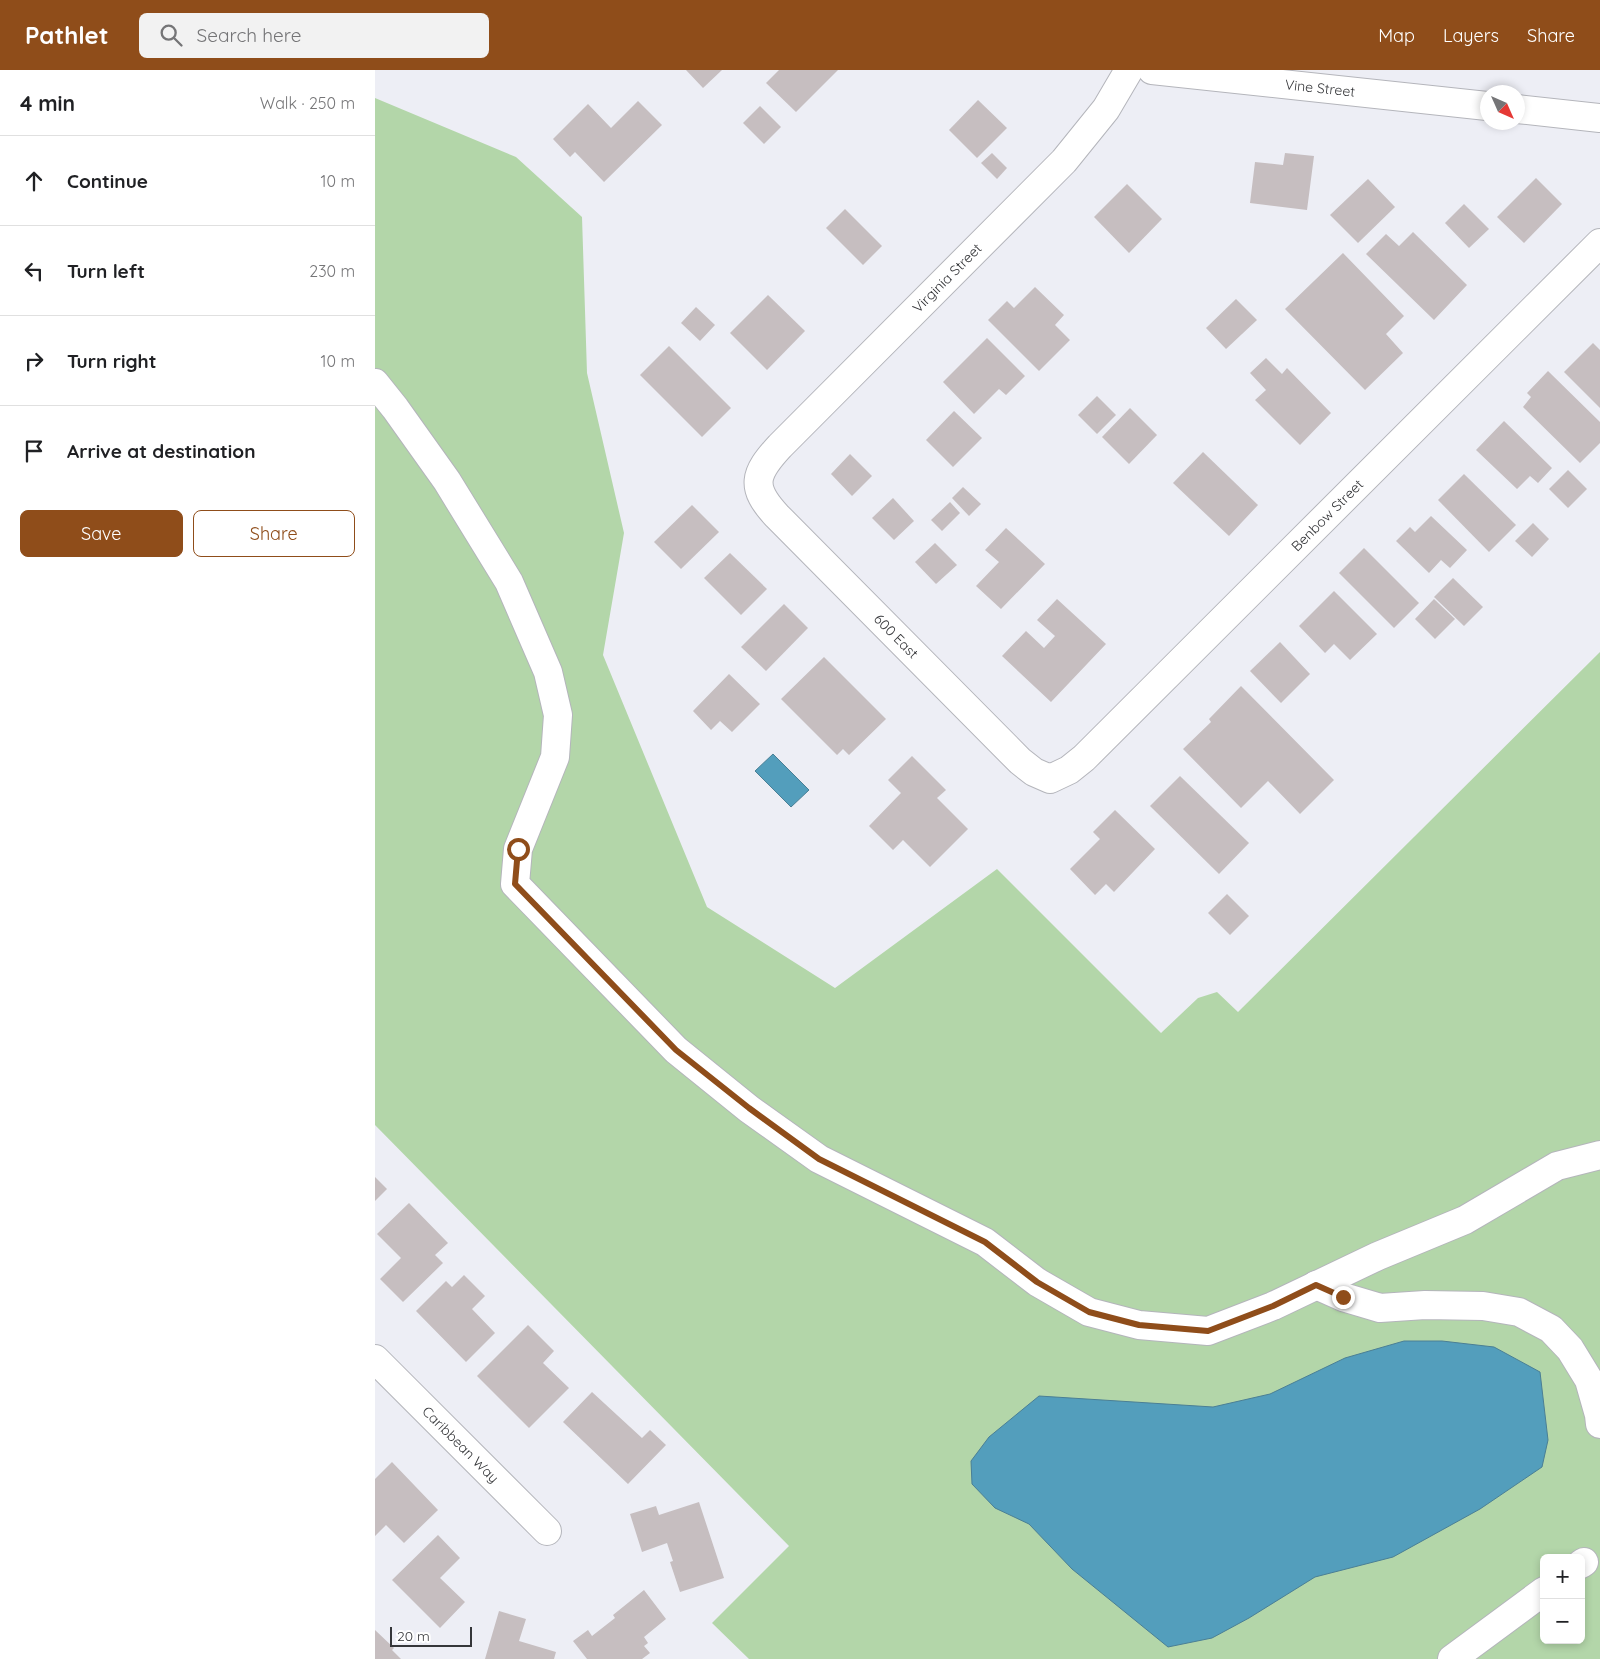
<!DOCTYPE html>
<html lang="en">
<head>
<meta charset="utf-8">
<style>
  body { margin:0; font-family:Quicksand,sans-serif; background:#f2f2f2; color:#202124 }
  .controls { position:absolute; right:15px; bottom:15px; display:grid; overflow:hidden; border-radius:8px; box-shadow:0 2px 8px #0003 }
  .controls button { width:45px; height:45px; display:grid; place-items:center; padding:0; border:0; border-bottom:1px solid #e0e0e0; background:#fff; color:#202124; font:25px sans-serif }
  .compass { position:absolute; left:1105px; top:15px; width:45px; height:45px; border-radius:50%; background:#fff; box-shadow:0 2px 8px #0003; rotate:135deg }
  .scale { position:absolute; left:15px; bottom:12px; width:82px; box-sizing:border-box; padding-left:5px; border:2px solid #353639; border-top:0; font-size:14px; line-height:18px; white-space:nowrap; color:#353639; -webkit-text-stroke:4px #fff; paint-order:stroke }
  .stop { position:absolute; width:15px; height:15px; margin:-11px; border:4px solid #8f4d1a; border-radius:50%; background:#fff }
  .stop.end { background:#8f4d1a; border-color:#fff; box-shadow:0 1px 5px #0008 }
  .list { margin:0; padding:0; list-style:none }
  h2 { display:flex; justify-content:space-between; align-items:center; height:65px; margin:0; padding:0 20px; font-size:21px }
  h2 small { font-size:16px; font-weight:400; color:#757577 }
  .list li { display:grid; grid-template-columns:32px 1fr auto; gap:15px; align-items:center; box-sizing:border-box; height:90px; padding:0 20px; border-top:1px solid #e0e0e0 }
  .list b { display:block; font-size:19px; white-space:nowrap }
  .list em { font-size:16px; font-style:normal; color:#757577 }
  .actions { display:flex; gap:10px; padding:15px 20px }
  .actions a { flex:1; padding:11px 0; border:1px solid #8f4d1a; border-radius:8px; text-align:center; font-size:18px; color:#8f4d1a }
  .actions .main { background:#8f4d1a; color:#fff }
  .icon { flex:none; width:28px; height:28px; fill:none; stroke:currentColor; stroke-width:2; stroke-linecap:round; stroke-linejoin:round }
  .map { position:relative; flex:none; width:1225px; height:1589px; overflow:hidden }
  header { display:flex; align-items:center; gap:30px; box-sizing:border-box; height:70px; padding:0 25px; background:#8f4d1a; color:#fff }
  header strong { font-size:24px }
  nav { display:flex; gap:28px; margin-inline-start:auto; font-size:18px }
  .search { width:350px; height:45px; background:#f2f2f2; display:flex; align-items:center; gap:12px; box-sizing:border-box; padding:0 18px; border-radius:8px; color:#757577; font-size:19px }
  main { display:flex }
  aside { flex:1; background:#fff }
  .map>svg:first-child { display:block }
  .green { fill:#b3d6a9; fill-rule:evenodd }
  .water { fill:#539ebc; stroke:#4a7f95 }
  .building { fill:#c6bec0 }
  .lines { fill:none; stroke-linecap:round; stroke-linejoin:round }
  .minor-casing { stroke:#b4b5bb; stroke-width:30 }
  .minor { stroke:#fff; stroke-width:28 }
  .route { stroke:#8f4d1a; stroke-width:6 }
  .labels { text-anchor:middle; stroke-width:5; stroke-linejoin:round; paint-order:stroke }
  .street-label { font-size:14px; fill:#353639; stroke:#fff }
</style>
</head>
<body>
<header>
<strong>Pathlet</strong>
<div class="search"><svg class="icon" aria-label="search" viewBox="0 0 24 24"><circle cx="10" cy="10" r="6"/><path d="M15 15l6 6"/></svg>Search here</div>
<nav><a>Map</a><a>Layers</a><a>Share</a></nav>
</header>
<main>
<aside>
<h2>4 min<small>Walk · 250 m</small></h2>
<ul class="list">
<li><svg class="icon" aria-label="ahead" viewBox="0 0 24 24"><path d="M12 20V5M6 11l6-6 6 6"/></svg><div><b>Continue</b></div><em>10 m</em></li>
<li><svg class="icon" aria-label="left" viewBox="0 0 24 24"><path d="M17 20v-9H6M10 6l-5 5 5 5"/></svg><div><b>Turn left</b></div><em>230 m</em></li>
<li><svg class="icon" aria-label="right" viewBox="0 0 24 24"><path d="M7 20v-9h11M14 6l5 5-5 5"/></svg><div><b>Turn right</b></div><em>10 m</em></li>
<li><svg class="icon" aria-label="arrive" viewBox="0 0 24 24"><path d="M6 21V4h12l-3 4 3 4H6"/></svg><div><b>Arrive at destination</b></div></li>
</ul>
<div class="actions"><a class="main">Save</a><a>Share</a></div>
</aside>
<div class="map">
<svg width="1225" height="1589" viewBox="0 0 1225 1589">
  <rect width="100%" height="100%" fill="#edeef5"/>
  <!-- green -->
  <path class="green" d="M0 28 141 87 207 147 212 303 249 463 228 585 332 837 460 918 622 799 786 963 823 928 842 922 863 942 1225 582V1589H374L337 1553 414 1476 0 1055ZM1169 1488H1206V1570H1169Z"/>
  <!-- water -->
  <g class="water">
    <polygon points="398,684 434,720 416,737 380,701"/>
    <polygon points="1029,1271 1067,1271 1119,1277 1165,1302 1173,1370 1167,1397 1105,1439 1018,1487 940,1507 874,1548 837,1568 793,1577 697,1499 654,1454 620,1438 597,1414 596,1391 614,1367 664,1326 838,1337 895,1324 970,1288"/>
  </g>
  <!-- building -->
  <g class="building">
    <polygon points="311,0 347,0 328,18"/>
    <polygon points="404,0 463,0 421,42 391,13"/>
    <polygon points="603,30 632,58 602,88 574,60"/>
    <polygon points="263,31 287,55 229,112 200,82 195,87 178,69 213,34 236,58"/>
    <polygon points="385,36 406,57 389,74 368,53"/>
    <polygon points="617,83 632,98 622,109 606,93"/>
    <polygon points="910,83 939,86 932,140 875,133 880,92 908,95"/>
    <polygon points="1161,108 1187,134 1149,173 1122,147"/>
    <polygon points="993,109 1020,137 983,173 955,145"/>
    <polygon points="752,114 787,149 754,183 719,147"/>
    <polygon points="1089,134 1114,159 1094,178 1070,153"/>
    <polygon points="470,139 507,176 488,195 451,158"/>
    <polygon points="1038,162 1092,215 1059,250 991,184 1011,164 1024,176"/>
    <polygon points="968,183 1029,246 1011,264 1028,283 990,320 910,239"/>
    <polygon points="660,217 689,245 680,255 695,270 664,301 613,250 632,231 639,238"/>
    <polygon points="393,225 430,261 392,300 355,263"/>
    <polygon points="861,229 882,250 851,279 831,258"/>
    <polygon points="321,237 340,255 325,271 306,253"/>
    <polygon points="612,268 650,306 631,325 624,319 599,344 568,312"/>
    <polygon points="1218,273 1225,280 1225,338 1189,302"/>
    <polygon points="294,276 356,338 327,367 265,305"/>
    <polygon points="891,288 907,304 912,298 956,343 925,375 880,330 891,320 875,303"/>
    <polygon points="1173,301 1225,352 1225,373 1205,393 1148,337 1156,327 1152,323"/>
    <polygon points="722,326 741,345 722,364 703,345"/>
    <polygon points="755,338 782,365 754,394 727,367"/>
    <polygon points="579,341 607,368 578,397 551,370"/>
    <polygon points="1129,351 1177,398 1163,413 1155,406 1142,419 1101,380"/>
    <polygon points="828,382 883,435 854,466 798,413"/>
    <polygon points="475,384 497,406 477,426 456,404"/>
    <polygon points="1193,400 1212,419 1193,438 1174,419"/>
    <polygon points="1089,404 1141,455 1114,482 1063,430"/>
    <polygon points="588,417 606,434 594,446 577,428"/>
    <polygon points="518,428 539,451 519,470 497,448"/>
    <polygon points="575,432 585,443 567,461 556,450"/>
    <polygon points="317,435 344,462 306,499 279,472"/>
    <polygon points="1056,446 1092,480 1075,498 1066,490 1054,503 1021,471 1035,457 1040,462"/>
    <polygon points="1158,453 1174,469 1157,487 1140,471"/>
    <polygon points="631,458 670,494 626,539 601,516 624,492 610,480"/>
    <polygon points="560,473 582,495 561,514 540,492"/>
    <polygon points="989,478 1044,533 1019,558 964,503"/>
    <polygon points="355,483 392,519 366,545 329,508"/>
    <polygon points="1078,508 1108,537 1089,556 1059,527"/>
    <polygon points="959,521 1002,564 975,590 959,574 950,583 924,556"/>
    <polygon points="682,529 731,574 676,632 627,586 651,561 669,578 680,566 662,550"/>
    <polygon points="1059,529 1080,549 1060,569 1040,549"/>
    <polygon points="409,534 433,558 391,601 366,577"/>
    <polygon points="905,572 935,604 906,633 875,601"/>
    <polygon points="449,587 511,649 474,685 468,679 462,685 406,629"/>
    <polygon points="354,604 385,634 357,662 345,651 336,660 318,641"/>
    <polygon points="866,616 959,710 925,744 893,711 866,738 808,679 836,652 834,649"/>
    <polygon points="537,686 571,720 562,728 593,759 555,797 528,770 518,780 494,756 526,723 513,710"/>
    <polygon points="805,706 874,773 844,804 775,736"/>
    <polygon points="740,740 780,779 739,822 731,814 720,825 695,799 725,769 718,762"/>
    <polygon points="852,824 874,846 855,865 833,843"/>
    <polygon points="0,1107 12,1119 0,1131"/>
    <polygon points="34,1133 73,1173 60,1185 68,1193 28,1232 5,1209 26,1188 2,1164"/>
    <polygon points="89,1205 110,1226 97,1239 120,1263 91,1292 41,1241 71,1211 77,1217"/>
    <polygon points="153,1255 179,1281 168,1293 194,1318 154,1358 102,1306"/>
    <polygon points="217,1322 267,1368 275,1360 291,1375 253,1414 188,1352"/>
    <polygon points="17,1392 63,1440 29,1473 11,1455 0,1466 0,1409"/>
    <polygon points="324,1432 349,1508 305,1522 295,1492 298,1491 292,1473 267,1482 255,1444 281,1436 284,1445"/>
    <polygon points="63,1465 85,1488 65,1508 90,1532 65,1558 17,1510"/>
    <polygon points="269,1520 291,1549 269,1567 273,1573 269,1576 275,1583 267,1589 212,1589 198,1571 213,1560 217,1566 240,1548 238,1545"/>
    <polygon points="124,1541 151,1549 144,1571 181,1582 179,1589 110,1589"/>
    <polygon points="0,1560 19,1578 17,1580 26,1589 0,1589"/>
  </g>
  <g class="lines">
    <defs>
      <g id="minor">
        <path id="s1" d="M754 0 731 39 689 91 405 376C379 404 375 417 402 446L645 691 659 702 675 709 694 700 709 688 1225 173"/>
        <path id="s2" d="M777 0 1112 36"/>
        <polyline points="1142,39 1225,48"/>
        <polyline points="0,313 20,338 72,411 134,512 173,602 183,645 180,687 143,779 140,814 301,980 374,1039 444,1089 610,1172 662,1212 714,1242 764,1255 833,1261 898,1236 1003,1186 1090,1150 1182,1096 1225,1085"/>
        <polyline points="941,1215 968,1227 1005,1238 1050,1235 1108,1236 1144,1242 1176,1259 1195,1279 1214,1310 1224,1345 1225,1354"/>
        <path id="s3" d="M0 1289 172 1461"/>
        <polyline points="1206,1494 1209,1492"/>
        <polyline points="1077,1589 1169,1521"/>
      </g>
    </defs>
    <!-- minor casing -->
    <use href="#minor" class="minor-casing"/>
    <!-- minor -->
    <use href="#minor" class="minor"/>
  </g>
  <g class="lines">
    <!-- route -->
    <polyline class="route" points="143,779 140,814 301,980 374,1038 444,1089 610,1172 662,1212 714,1242 764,1255 833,1261 898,1236 941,1215 968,1227"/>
  </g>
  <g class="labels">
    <!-- street labels -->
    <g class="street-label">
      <text dy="5" stroke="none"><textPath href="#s2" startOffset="169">Vine Street</textPath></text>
      <text transform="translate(572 208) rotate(-45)" y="5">Virginia Street</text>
      <text dy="5" stroke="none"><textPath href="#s1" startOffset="1361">Benbow Street</textPath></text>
      <text dy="5" stroke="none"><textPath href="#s1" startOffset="766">600 East</textPath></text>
      <text dy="5" stroke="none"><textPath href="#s3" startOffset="121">Caribbean Way</textPath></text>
    </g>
  </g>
</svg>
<div class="controls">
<button>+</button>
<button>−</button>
</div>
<svg class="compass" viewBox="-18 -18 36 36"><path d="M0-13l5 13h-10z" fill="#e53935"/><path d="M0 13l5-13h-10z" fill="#757577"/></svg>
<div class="scale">20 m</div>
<div class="stop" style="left:143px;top:779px"></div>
<div class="stop end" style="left:968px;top:1227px"></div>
</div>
</main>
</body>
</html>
